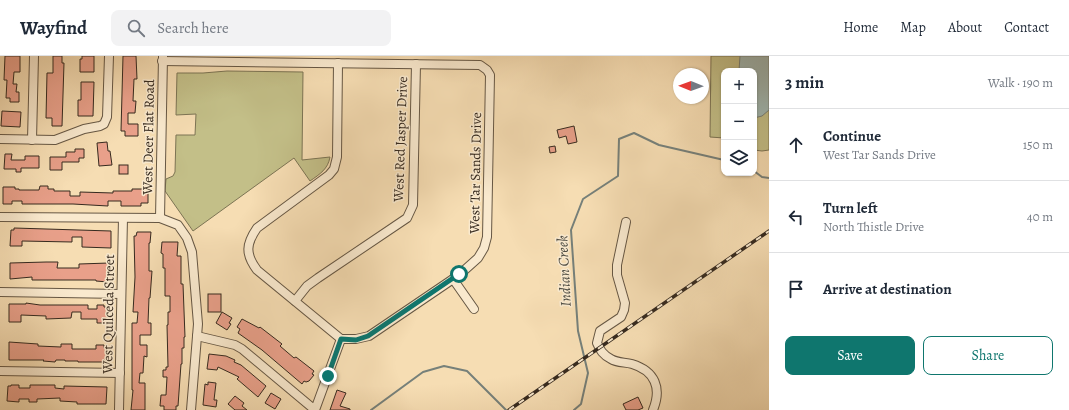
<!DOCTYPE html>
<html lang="en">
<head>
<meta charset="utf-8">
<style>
  body { margin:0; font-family:Alegreya,serif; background:#f2f2f3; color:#1f2937 }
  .controls { position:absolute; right:12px; top:12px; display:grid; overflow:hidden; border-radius:8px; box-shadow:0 1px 3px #0004 }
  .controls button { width:36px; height:36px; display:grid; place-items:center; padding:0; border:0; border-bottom:1px solid #e0e1e3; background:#fff; color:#1f2937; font:20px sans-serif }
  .compass { position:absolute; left:673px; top:12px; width:36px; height:36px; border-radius:50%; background:#fff; box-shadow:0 1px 3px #0004; rotate:271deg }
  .stop { position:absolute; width:12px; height:12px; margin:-9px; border:3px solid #0f766e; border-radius:50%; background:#fff }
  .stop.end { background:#0f766e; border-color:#fff; box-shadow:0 1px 4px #0008 }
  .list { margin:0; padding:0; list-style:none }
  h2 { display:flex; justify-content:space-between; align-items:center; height:52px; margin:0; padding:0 16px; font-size:17px }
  h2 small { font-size:13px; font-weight:400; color:#747a83 }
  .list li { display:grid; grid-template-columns:26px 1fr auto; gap:12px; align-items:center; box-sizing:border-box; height:72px; padding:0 16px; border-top:1px solid #e0e1e3 }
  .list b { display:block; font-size:15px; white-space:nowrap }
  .list p { margin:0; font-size:13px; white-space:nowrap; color:#747a83 }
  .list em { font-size:13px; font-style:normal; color:#747a83 }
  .actions { display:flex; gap:8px; padding:12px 16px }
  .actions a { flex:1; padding:9px 0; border:1px solid #0f766e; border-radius:8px; text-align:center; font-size:14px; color:#0f766e }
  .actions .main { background:#0f766e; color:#fff }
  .icon { flex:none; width:22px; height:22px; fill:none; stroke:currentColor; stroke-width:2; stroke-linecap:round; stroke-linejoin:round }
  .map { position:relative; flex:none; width:769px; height:354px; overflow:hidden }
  header { display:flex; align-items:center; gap:24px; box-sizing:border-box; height:56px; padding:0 20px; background:#fff; border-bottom:1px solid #e0e1e3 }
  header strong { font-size:19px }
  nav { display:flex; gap:22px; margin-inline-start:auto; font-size:14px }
  .search { width:280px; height:36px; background:#f2f2f3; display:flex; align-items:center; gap:10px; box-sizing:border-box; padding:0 14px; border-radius:8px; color:#747a83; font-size:15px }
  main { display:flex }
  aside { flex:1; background:#fff }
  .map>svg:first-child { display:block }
  .green { fill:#c3bf88; stroke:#7c7454 }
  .water { fill:#a0bab7; stroke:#76807a }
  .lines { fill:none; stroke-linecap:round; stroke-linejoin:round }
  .stream { stroke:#76807a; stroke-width:2 }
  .building { fill:#e9a08a; stroke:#362a1f }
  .minor-casing { stroke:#665744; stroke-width:10 }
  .minor { stroke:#f9e9ce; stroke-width:8 }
  .rail-casing { stroke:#362a1f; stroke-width:3.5 }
  .rail { stroke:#f9e9ce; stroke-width:2; stroke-dasharray:6; stroke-linecap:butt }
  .route { stroke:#0f766e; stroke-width:5 }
  .labels { text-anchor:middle; stroke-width:3; stroke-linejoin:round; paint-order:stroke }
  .street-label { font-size:14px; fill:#362a1f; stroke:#f9e9ce }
  .water-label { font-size:15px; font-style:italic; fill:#504e45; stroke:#f9e9ce }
</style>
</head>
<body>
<header>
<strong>Wayfind</strong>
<div class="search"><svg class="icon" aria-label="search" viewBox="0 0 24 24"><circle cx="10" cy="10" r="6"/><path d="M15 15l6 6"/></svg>Search here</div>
<nav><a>Home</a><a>Map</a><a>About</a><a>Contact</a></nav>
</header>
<main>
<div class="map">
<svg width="769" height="354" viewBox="0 0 769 354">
  <rect width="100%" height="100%" fill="#f6ddb3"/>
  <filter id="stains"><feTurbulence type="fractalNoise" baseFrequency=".005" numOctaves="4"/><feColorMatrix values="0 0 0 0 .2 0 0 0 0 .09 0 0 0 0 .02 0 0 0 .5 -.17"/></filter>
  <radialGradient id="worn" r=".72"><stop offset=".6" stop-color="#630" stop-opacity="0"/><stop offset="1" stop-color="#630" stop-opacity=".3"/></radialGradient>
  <!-- green -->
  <g class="green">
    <polygon points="711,0 769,0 769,94 762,95 754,94 754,15 724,15 724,82 710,81"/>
    <path d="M227 15 303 16 302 104 330 101C328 113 320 118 310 125L294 102 193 175 165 135 166 123 173 120 175 116 176 79H195L196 58 176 59 177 17H203Z"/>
  </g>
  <!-- water -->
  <polygon class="water" points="740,0 769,0 769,54 762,60 754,62 754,15 739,15"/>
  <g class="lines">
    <!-- stream -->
    <g class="stream">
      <polyline points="754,115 762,121 769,122"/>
      <polyline points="371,354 423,316 444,310 467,315 506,354"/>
      <polyline points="574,354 581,348 588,317 578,275 571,174 583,143 618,120 619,83 634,77 659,89 724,104"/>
    </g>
  </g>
  <!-- building -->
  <g class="building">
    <polygon points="5,0 20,0 20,16 14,16 13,28 17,28 16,36 19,36 19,46 10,46 10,42 6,42 7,24 4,24"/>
    <polygon points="53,0 62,0 62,7 64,7 62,70 52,70 52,62 46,62 47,17 53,17"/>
    <polygon points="82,0 94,0 94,16 80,16 80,3 82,3"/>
    <polygon points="123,0 136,0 137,23 134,23 133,45 136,45 135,57 128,57 128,68 138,68 138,80 125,80 125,75 121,75"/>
    <polygon points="81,26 94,26 93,60 78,60 78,44 81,44"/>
    <polygon points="2,55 21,56 20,71 1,70"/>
    <polygon points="574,70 577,86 568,88 566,80 559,82 557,74"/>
    <polygon points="107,86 108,95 110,95 112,109 99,110 97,87"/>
    <polygon points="555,90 556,96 550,97 549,91"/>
    <polygon points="75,93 84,93 84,102 79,102 79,106 62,106 62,114 50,114 50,101 66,101 66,96 75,96"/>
    <polygon points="5,98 12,98 11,104 25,104 25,100 39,100 39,112 21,112 21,116 16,116 16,113 4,113"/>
    <rect x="119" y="109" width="9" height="9"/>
    <polygon points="40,130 48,130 48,133 54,133 54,135 70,135 70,140 80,140 80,136 113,137 113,135 132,135 132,133 144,133 144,136 148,136 148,147 141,147 141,150 121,150 121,145 108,145 108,150 73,148 22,148 22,145 12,145 12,148 3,148 3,131 15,131 15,133 19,133 19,134 39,134"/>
    <polygon points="14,172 111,175 111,192 82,191 82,181 72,181 72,186 22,185 22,190 10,190 11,174 14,174"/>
    <polygon points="137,176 151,176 150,187 149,187 149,215 152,215 150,242 149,242 148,267 151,267 151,279 140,279 140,289 147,289 147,301 144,300 143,317 140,317 139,327 145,327 145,354 131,354 133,334 132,334 132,267 137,267 138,256 133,256 135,221 134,180 136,180"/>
    <polygon points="162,186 178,186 177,200 181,200 181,228 183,228 185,281 184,281 184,292 182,292 182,308 181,308 178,350 176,350 176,354 164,354 164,350 160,350 161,339 166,339 167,321 163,321 163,314 166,314 166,311 168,311 167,269 168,269 168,256 170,256 170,240 165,240 165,212 163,212 163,198 161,197"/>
    <polygon points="46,206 58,206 57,212 79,212 79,208 109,207 108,226 96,225 96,224 32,224 32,221 10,223 10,207"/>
    <rect x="208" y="238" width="13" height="18"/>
    <polygon points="26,247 40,249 88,249 88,253 97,253 97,249 104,249 104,251 108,251 108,267 97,267 97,263 81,263 81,256 72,256 71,262 46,263 46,260 21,259 21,266 9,266 9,248 26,248"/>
    <polygon points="222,256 232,262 229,267 231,268 227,274 216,267"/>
    <polygon points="242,263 259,272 260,271 282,288 280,290 294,302 296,301 314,315 312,318 314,319 309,325 306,326 304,325 302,328 262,294 238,277 240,273 237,271"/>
    <polygon points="9,286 38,288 38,290 61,291 61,288 72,288 72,293 96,293 96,289 104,289 104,292 108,292 108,304 103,304 103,306 78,306 78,305 65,305 65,304 56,304 55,306 43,305 44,304 9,304"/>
    <polygon points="209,298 226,300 235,304 234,306 241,309 266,330 258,341 237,323 239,321 218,311 217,314 207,313"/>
    <polygon points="208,326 216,327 214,344 217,344 216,351 203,349 205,328 208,329"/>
    <polygon points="11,329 19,329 19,332 30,332 30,329 55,329 55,332 64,333 64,330 107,331 106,348 77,348 77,346 60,345 60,342 37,343 37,346 29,346 29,343 19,343 19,346 7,345 8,330 11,330"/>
    <polygon points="337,334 346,337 340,350 350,353 350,354 330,354"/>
    <polygon points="271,337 281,343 275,353 265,347"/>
    <polygon points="235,340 244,347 242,350 247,354 235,354 228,348"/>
    <polygon points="638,341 643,352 638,354 626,354 623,348"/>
  </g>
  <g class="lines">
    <defs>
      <g id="minor">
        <polyline points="162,5 480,9 487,14 490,19 487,181 484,192 478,202 459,219 369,280 356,283 341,283"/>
        <path d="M338 7 337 101 334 113 329 119 257 172C246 188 245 198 257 214L341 283"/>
        <polyline points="0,83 55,84 84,73 100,70 104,68 107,61 109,0"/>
        <polyline points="32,84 34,0"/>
        <polyline points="0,161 160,162 178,169 187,182 192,196 198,268 191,354"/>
        <polyline points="160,162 163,1"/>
        <path d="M626 166 617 209V219L625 247 624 254 621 261 600 275 597 287C600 294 603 299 611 303 617 307 625 306 632 308 655 315 662 332 653 354"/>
        <polyline points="453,223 474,253"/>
        <polyline points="0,236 121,238"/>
        <polyline points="295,245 307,230 318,222 407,162 413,149 416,8"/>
        <polyline points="197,280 235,289 242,293 315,354 341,283"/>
        <polyline points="0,315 120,317"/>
        <polyline points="119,354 123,162"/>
      </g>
    </defs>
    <!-- minor casing -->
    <use href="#minor" class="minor-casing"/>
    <!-- minor -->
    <use href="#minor" class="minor"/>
    <defs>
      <polyline id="rail" points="509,354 769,175"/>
    </defs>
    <!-- rail casing -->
    <use href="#rail" class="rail-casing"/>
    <!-- rail -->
    <use href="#rail" class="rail"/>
  </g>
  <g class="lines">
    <!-- route -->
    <polyline class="route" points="328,320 341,283 356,284 368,280 459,218"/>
  </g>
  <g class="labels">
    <!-- street labels -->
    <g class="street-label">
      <text transform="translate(148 81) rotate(-89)" y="5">West Deer Flat Road</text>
      <text transform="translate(400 83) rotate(-88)" y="5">West Red Jasper Drive</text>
      <text transform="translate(475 117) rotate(-89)" y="5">West Tar Sands Drive</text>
      <text transform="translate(108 258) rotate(-89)" y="5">West Quilceda Street</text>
    </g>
    <!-- water labels -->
    <g class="water-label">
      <text transform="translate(564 215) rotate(-93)" y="5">Indian Creek</text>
    </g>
  </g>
  <rect width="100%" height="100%" filter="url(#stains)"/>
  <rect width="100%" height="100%" fill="url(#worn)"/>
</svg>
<div class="controls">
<button>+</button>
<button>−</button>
<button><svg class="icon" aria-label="layers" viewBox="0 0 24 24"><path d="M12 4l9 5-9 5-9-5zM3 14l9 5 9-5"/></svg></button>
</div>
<svg class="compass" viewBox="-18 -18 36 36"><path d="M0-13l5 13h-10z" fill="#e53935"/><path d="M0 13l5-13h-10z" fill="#747a83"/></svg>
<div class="stop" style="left:459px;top:218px"></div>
<div class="stop end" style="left:328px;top:320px"></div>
</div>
<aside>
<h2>3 min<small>Walk · 190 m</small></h2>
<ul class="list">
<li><svg class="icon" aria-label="ahead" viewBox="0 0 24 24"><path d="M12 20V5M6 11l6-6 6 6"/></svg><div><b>Continue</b><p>West Tar Sands Drive</p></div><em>150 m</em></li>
<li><svg class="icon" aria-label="left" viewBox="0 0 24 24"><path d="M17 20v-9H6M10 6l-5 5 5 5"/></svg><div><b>Turn left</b><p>North Thistle Drive</p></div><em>40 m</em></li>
<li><svg class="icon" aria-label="arrive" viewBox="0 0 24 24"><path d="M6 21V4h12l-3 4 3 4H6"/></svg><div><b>Arrive at destination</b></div></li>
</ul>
<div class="actions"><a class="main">Save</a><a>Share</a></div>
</aside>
</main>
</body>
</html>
